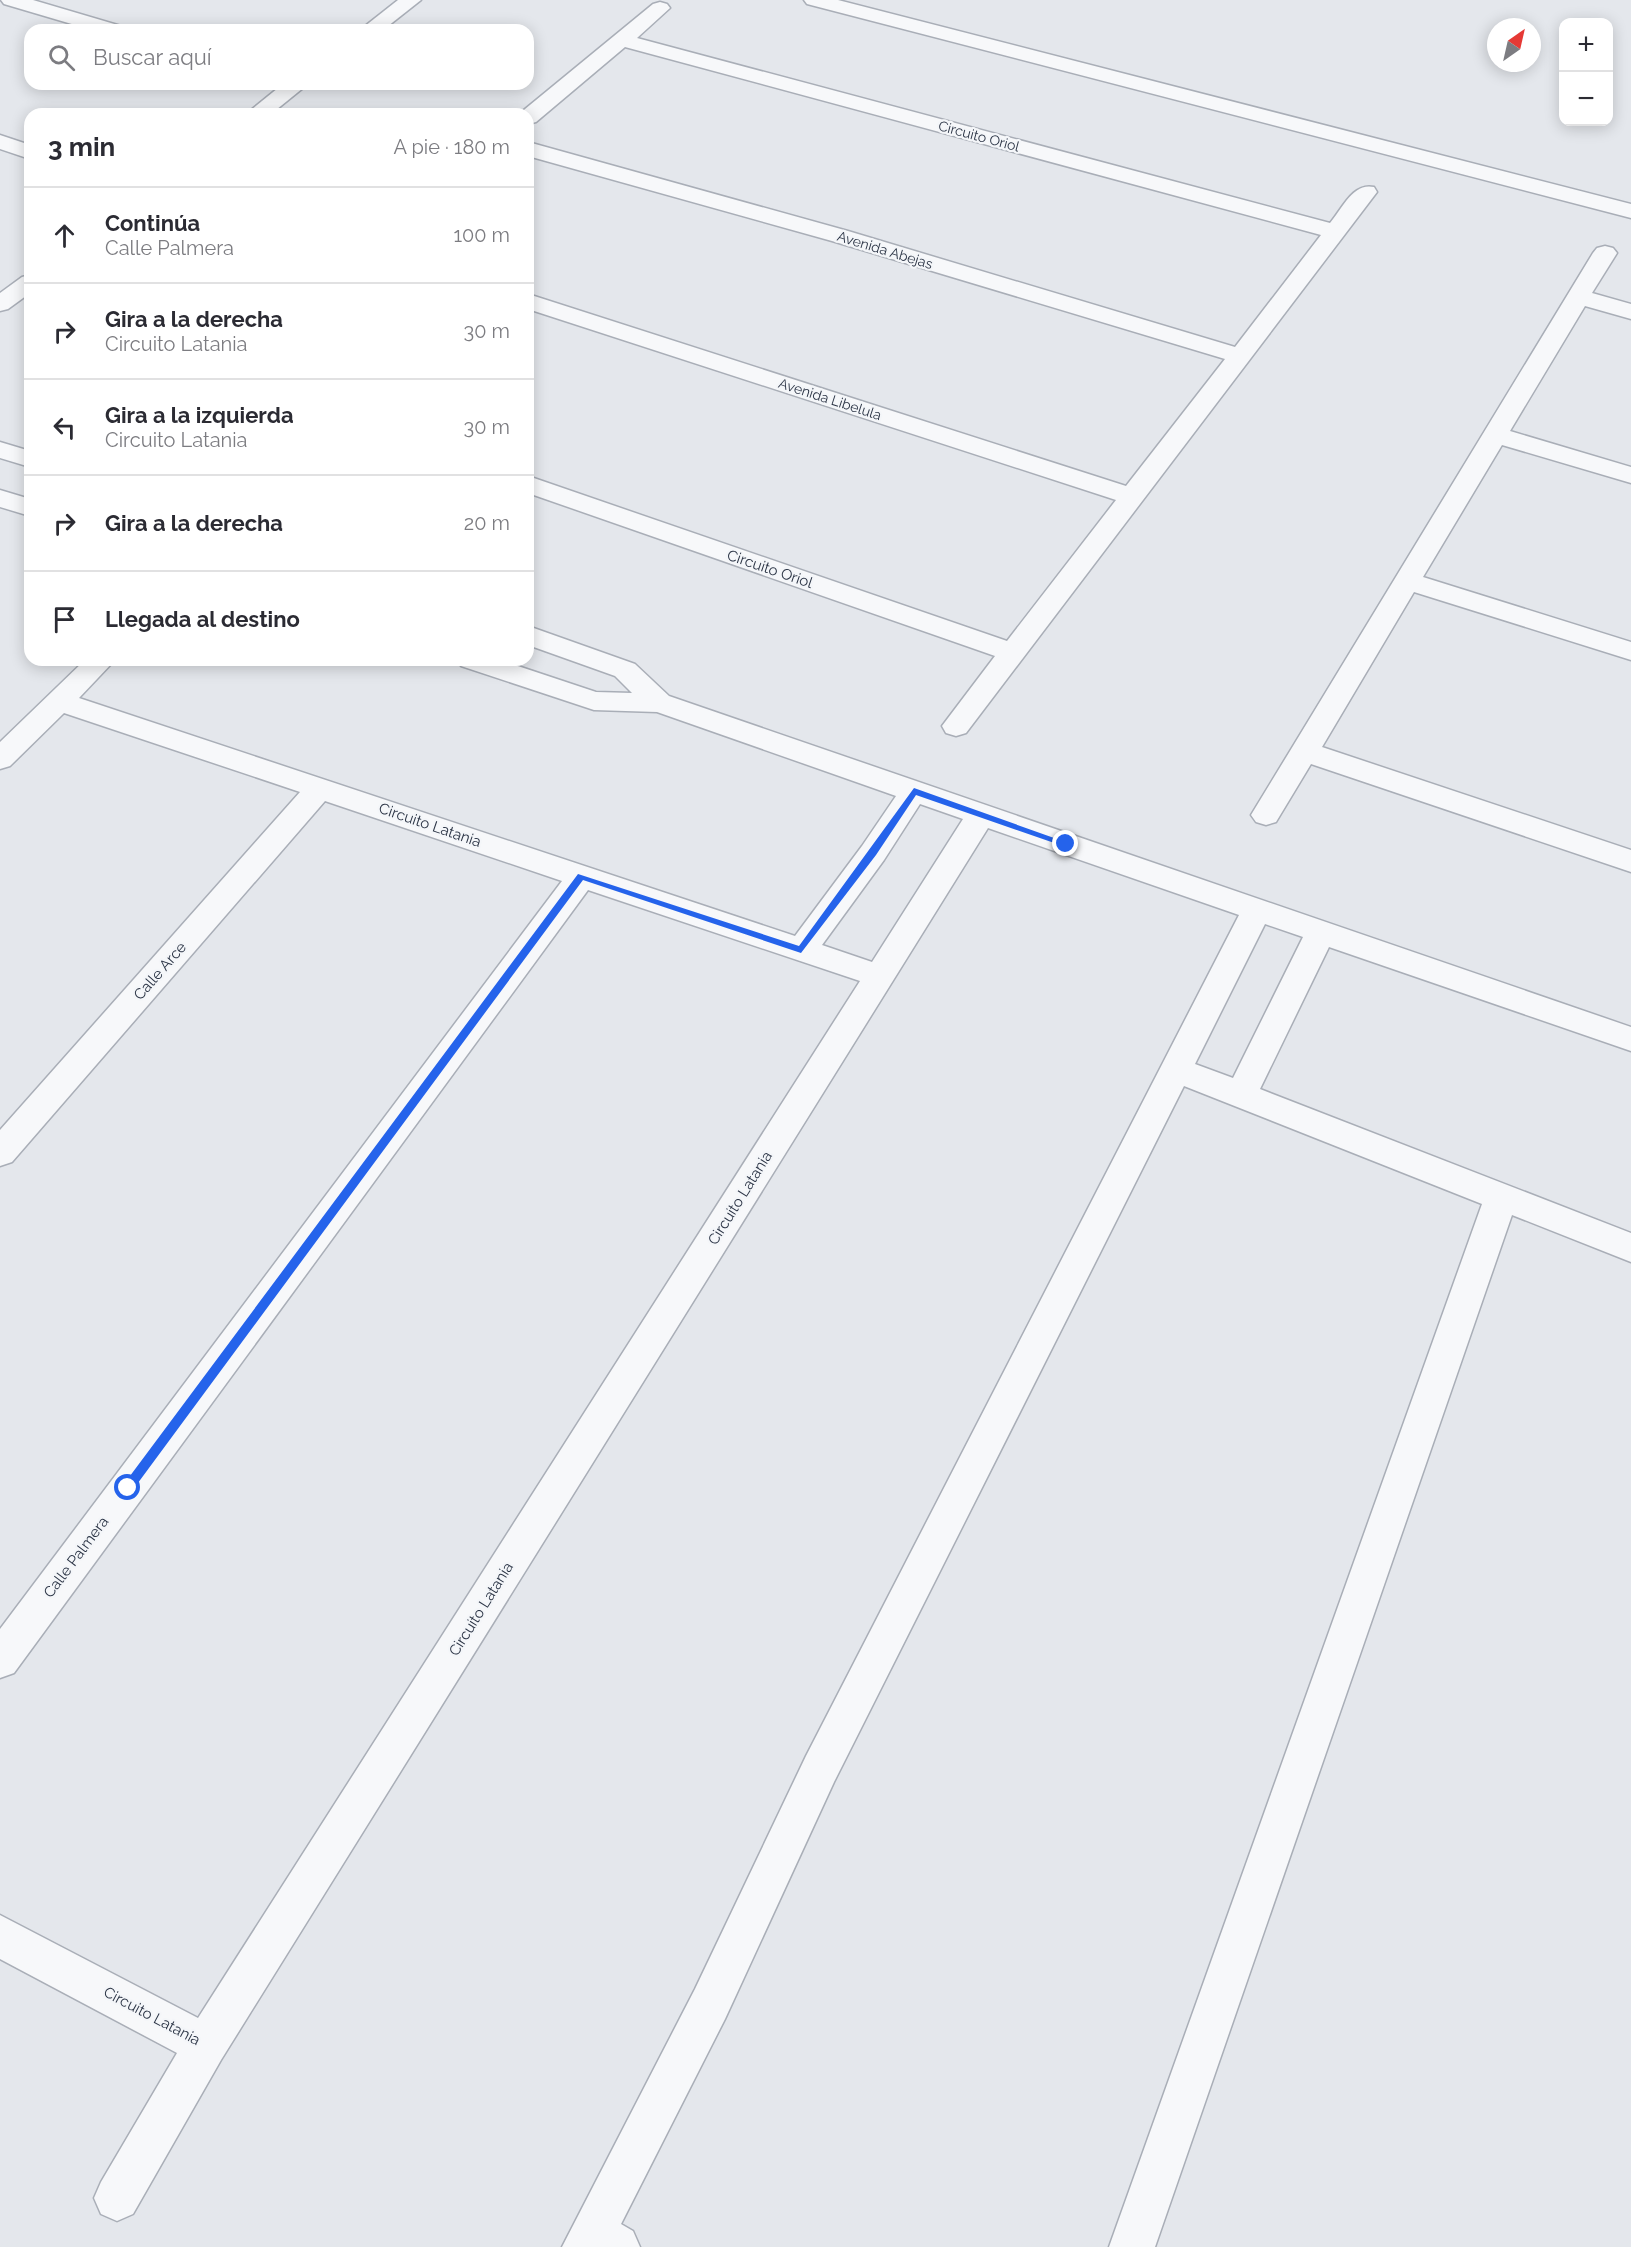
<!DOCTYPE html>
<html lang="es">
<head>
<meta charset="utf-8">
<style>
  body { margin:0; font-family:Raleway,sans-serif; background:#f2f2f3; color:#2b2b33 }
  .controls { position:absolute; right:18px; top:18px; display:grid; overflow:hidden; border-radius:12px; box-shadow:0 3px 15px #0003 }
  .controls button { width:54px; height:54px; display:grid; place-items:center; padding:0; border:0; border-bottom:2px solid #e1e1e2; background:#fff; color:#2b2b33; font:30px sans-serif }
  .compass { position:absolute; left:1487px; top:18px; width:54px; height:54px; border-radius:50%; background:#fff; box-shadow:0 3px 15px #0003; rotate:34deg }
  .stop { position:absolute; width:18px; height:18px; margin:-14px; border:4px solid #2563eb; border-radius:50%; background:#fff }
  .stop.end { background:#2563eb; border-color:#fff; box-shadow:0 2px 6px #0008 }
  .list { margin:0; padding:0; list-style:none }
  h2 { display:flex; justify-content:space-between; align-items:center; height:78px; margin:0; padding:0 24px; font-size:26px }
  h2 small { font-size:20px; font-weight:400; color:#7c7c81 }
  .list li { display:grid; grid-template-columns:39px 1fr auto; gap:18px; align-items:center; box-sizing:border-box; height:96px; padding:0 24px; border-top:2px solid #e1e1e2 }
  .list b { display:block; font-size:22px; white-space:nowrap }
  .list p { margin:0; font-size:20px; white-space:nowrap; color:#7c7c81 }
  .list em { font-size:20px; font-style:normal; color:#7c7c81 }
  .icon { flex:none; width:33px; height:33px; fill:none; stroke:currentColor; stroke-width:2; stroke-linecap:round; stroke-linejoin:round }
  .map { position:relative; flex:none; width:1631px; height:2247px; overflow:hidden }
  .search { position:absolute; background:#fff; box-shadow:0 3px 15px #0003; left:24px; top:24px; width:510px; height:66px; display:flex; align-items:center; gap:15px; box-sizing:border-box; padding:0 21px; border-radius:18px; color:#7c7c81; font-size:22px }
  .panel { position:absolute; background:#fff; box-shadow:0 3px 15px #0003; left:24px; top:108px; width:510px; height:558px; border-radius:18px }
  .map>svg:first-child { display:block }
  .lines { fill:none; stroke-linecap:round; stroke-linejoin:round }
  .street-casing { stroke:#a9aeb7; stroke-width:3 }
  .street { fill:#f7f8fa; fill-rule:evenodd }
  .route { fill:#2563eb }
  .labels { text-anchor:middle; stroke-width:4.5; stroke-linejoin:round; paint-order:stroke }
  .far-street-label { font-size:14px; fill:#2b3445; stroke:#f4f6f9 }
  .street-label { font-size:15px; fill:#2b3445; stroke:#f4f6f9 }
</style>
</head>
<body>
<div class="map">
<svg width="1631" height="2247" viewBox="0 0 1631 2247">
  <rect width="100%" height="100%" fill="#e4e7ec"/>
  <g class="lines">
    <defs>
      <g id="street">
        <polygon points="1,0 33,0 121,26 124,30 92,30 4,4"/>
        <polygon points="398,0 421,0 383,30 360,30"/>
        <polygon points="804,0 838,0 1631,204 1631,218 807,4"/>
        <path d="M660 2 667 4 670 8 637 38 1330 223C1342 209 1353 182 1374 187L1377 192 966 733 956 736 946 733 942 726 995 656 528 493V476L1007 641 1116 500 528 309V294L1126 486 1225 359 832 241 528 156V142L848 231 1235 347 1321 235 625 47 536 122 528 124V114H519L653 4Z"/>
        <polygon points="283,84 308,84 271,114 246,114"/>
        <polygon points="0,135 30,145 30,159 0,149"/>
        <polygon points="1605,246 1613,248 1617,253 1592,293 1631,304 1631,319 1585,306 1510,431 1631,467 1631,483 1502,445 1423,577 1631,642 1631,660 1414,592 1322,747 1631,850 1631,872 1311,764 1276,822 1266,825 1256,822 1251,815 1290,751 1593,253 1597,248"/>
        <polygon points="30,275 30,293 8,309 0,311 0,293 22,277"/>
        <polygon points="0,442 30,451 30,467 0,458"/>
        <polygon points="0,490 30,499 30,516 0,507"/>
        <path d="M528 626 635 664 669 696 1631 1027V1051L1329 947 1260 1089 1631 1233V1262L1512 1215 1155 2247H1109L1482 1204 1184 1086 834 1782 725 2019 621 2224 633 2231 640 2247H562L695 1989 806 1756 1239 915 988 828 221 2060 133 2214 117 2221 101 2214 94 2198 101 2182 177 2053 0 1959V1915L198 2018 860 981 588 890 14 1673 0 1678V1629L562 881 325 801 12 1162 0 1166V1130L300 792 64 713 10 766 0 769V742L85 660H115L79 698 795 936 862 846 896 796 657 712 594 710 461 666 457 660H500L596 692 632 693 615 676 528 645ZM920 804 963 819 872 962 822 945 884 860ZM1265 924 1303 937 1233 1078 1195 1064Z"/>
      </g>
    </defs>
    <!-- street casing -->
    <use href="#street" class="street-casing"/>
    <!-- street -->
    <use href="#street" class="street"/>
  </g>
  <!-- route -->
  <polygon class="route" points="914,788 1071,844 1063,846 916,795 876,855 801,953 583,880 132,1491 124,1491 124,1484 578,874 799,946"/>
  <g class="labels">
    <!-- far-street labels -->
    <g class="far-street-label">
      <text transform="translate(979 136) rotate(15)" y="5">Circuito Oriol</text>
      <text transform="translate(885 250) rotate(17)" y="5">Avenida Abejas</text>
      <text transform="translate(830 399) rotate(18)" y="5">Avenida Libelula</text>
    </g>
    <!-- street labels -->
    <g class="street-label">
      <text transform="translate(770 569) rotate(19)" y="5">Circuito Oriol</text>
      <text transform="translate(430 825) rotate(19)" y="5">Circuito Latania</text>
      <text transform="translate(160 971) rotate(-49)" y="5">Calle Arce</text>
      <text transform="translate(740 1198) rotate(-58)" y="5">Circuito Latania</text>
      <text transform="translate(76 1557) rotate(-53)" y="5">Calle Palmera</text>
      <text transform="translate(481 1609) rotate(-58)" y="5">Circuito Latania</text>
      <text transform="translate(152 2016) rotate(28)" y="5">Circuito Latania</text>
    </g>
  </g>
</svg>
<div class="controls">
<button>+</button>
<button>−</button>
</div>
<svg class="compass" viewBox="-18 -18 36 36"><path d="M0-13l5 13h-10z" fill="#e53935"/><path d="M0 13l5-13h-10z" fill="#7c7c81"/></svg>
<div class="stop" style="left:128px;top:1488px"></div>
<div class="stop end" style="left:1066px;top:844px"></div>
<div class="search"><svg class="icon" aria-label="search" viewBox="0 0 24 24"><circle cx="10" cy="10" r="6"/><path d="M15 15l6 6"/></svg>Buscar aquí</div>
<section class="panel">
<h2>3 min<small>A pie · 180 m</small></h2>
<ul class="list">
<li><svg class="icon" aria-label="ahead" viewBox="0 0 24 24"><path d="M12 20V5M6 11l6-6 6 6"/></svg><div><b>Continúa</b><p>Calle Palmera</p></div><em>100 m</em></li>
<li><svg class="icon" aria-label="right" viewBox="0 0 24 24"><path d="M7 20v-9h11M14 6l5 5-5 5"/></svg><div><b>Gira a la derecha</b><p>Circuito Latania</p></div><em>30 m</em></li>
<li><svg class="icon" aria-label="left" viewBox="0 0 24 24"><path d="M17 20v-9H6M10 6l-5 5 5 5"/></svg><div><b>Gira a la izquierda</b><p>Circuito Latania</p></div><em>30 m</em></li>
<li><svg class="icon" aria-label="right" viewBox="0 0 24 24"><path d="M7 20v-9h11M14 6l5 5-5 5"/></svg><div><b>Gira a la derecha</b></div><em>20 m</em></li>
<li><svg class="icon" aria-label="arrive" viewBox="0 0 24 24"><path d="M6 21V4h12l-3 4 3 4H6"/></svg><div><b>Llegada al destino</b></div></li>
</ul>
</section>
</div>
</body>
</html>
